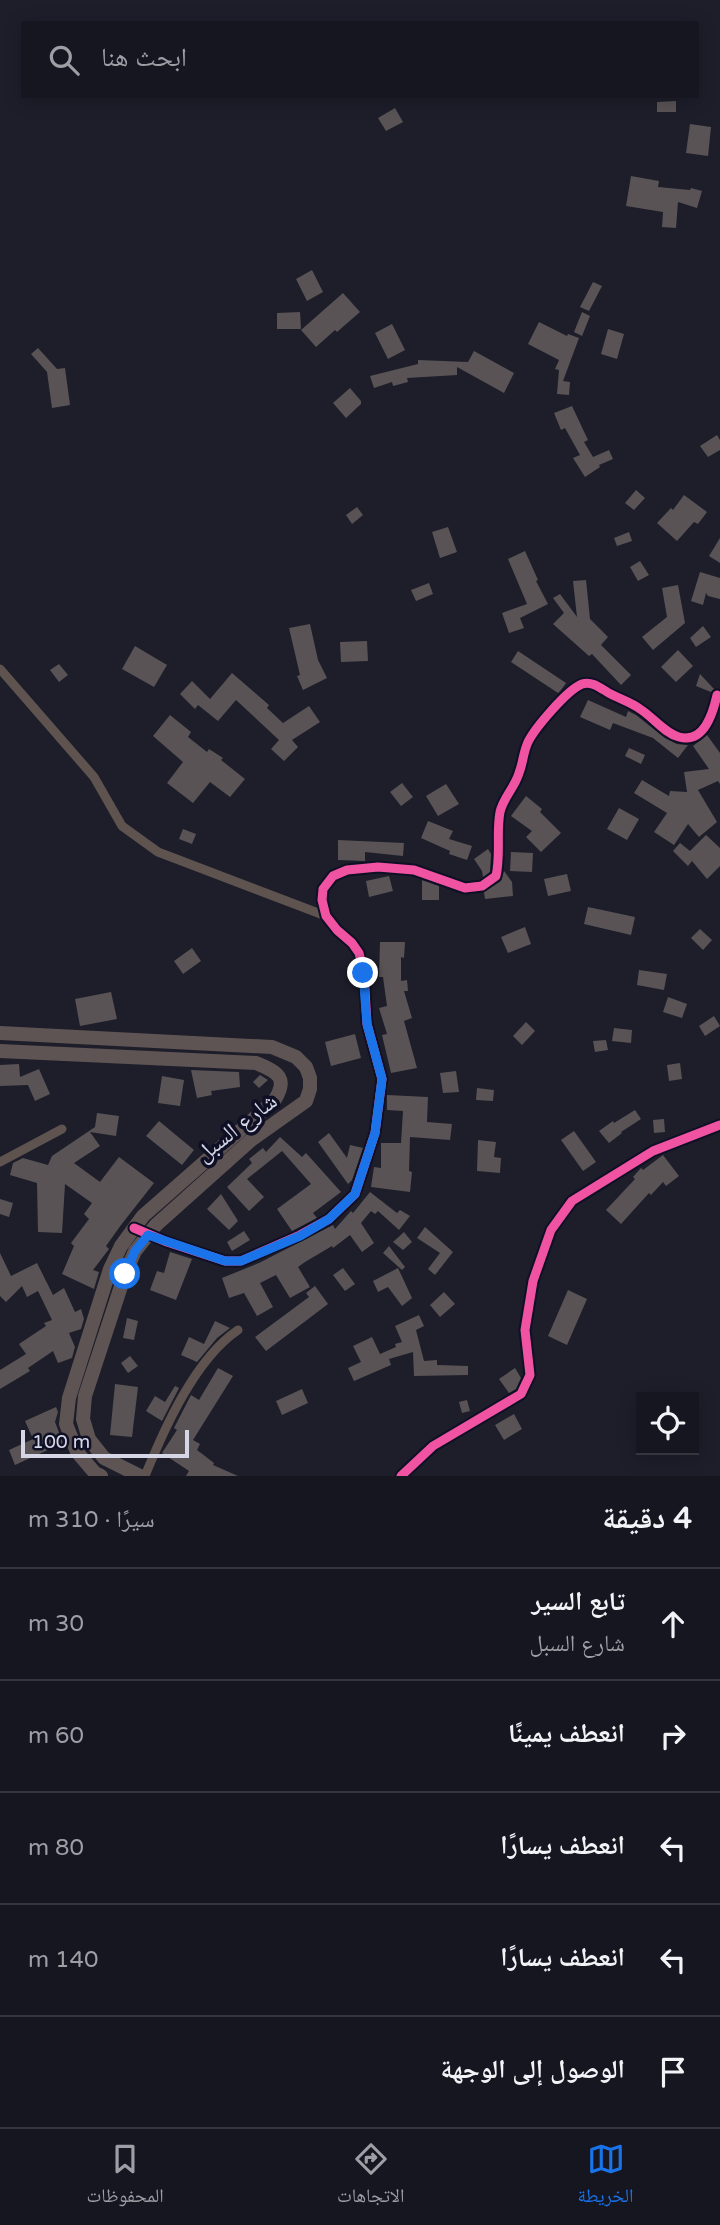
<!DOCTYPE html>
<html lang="ar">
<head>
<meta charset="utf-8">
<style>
  body { margin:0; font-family:"Varela Round","Noto Naskh Arabic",sans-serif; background:#23232d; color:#f1f3f6; direction:rtl }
  .controls { position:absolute; right:21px; bottom:21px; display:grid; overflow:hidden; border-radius:0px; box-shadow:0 4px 18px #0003 }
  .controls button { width:63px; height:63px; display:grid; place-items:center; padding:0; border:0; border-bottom:2px solid #35353e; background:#161620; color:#f1f3f6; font:35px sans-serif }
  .scale { position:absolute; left:21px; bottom:18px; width:168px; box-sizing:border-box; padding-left:7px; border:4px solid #d5d6e6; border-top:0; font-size:19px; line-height:24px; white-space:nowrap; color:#d5d6e6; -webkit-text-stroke:5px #0f1025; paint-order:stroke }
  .stop { position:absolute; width:21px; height:21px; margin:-16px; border:5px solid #1a73e8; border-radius:50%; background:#fff }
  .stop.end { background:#1a73e8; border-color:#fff; box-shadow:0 2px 7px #0008 }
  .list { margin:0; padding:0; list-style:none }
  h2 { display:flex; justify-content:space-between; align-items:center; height:91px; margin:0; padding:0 28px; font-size:30px }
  h2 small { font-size:23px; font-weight:400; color:#9e9fa5 }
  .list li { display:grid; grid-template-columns:46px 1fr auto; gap:21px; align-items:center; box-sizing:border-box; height:112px; padding:0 28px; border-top:2px solid #35353e }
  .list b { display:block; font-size:26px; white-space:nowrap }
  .list p { margin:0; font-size:23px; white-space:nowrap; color:#9e9fa5 }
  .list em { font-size:23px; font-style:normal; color:#9e9fa5 }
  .icon { flex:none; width:38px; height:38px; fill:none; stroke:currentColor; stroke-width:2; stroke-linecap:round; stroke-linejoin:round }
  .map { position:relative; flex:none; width:720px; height:1476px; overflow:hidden; direction:ltr }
  .search { position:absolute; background:#161620; box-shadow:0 4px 18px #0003; left:21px; right:21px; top:21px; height:77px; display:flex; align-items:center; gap:18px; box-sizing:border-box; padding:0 24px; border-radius:0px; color:#9e9fa5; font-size:26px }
  .sheet { height:651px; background:#161620 }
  nav { display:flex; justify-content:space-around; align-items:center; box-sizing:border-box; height:98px; border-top:2px solid #35353e; background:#161620; font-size:19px; color:#9e9fa5 }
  nav a { display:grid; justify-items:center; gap:4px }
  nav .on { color:#1a73e8 }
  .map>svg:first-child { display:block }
  .building { fill:#595356 }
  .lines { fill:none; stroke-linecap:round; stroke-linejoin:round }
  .street { stroke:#5e534f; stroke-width:9 }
  .primary { stroke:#5f5454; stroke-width:14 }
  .cycleway-casing { stroke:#0f1025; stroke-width:13 }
  .cycleway { stroke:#f153a3; stroke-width:9 }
  .route { stroke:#1a73e8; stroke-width:9 }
  .labels { text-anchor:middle; stroke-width:7; stroke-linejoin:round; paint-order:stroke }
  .street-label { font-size:23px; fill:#d5d6e6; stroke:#0f1025 }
</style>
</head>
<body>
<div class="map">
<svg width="720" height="1476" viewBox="0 0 720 1476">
  <rect width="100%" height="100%" fill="#1d1e2a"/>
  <!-- building -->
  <g class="building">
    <polygon points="676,101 676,112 657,112 657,102"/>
    <polygon points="395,108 403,122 386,131 378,118"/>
    <polygon points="690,124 711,127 708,156 686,153"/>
    <polygon points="631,176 659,181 658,187 690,190 691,188 702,191 697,208 678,202 676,228 662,227 663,212 626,206"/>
    <polygon points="312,270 323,292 307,301 296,279"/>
    <polygon points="593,282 602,286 589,311 580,307"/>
    <polygon points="343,293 360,312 337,332 335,330 316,347 301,330"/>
    <polygon points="300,312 301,329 277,329 277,313"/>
    <polygon points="582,312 590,316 582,336 574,332"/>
    <polygon points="539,322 567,336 568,334 579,338 563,381 570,382 569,395 557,394 559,370 555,369 559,360 528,344"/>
    <polygon points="392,324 405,350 388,359 375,333"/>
    <polygon points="608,329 624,334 617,359 601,354"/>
    <polygon points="38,348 57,369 65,368 70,405 52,408 47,372 31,354"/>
    <polygon points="474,351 514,373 504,393 457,367 457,375 407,378 408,382 393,386 392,382 374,388 370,376 418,364 418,360 468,362"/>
    <polygon points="350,388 361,401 361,404 346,418 333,403"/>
    <polygon points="572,406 588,440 584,442 593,457 609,450 613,459 599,465 600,467 585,477 573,458 580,455 565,428 561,430 554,413"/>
    <polygon points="717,435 720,440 720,450 708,457 700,446"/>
    <polygon points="636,490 645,498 634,510 625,503"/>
    <polygon points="684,495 707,512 698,524 694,522 677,541 657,523 671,508 673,510"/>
    <polygon points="357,507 363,515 352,524 346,515"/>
    <polygon points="448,527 457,552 440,558 432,532"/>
    <polygon points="629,532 632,541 617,546 614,538"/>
    <polygon points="720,538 720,563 709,556"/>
    <polygon points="525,551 538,580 536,581 548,604 520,618 524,628 509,633 502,613 527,604 508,559"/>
    <polygon points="640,561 649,575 638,581 630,567"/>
    <polygon points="700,572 720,578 720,599 708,596 706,593 703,605 691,601"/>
    <polygon points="586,580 590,619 608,637 601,645 631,675 621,685 592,654 589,656 553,624 564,613 553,598 560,594 577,617 573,581"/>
    <polygon points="429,583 433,594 416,601 411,590"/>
    <polygon points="678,585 685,623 653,650 642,637 667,617 662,588"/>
    <polygon points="310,624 318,660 327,678 303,690 297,676 300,675 289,628"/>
    <polygon points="703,626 711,637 696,647 690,638"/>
    <polygon points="367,641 368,661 341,662 340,642"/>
    <polygon points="135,646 167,665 154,687 122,669"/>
    <polygon points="678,650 693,666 676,682 661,667"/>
    <polygon points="518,651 566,683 561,690 558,693 511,662"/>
    <polygon points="59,664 68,675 59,682 50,670"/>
    <polygon points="232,673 269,705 267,708 283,723 309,706 320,722 292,740 298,747 284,761 271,749 279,740 236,700 218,721 198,705 195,709 180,694 192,681 210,699"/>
    <polygon points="700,674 714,689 711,692 696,686"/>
    <polygon points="588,700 626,717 628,711 636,715 665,738 677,744 688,745 678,758 653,738 613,723 610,730 580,717"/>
    <polygon points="170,715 191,732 188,737 207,752 209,749 223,758 221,760 245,779 230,797 210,782 193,803 167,783 183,762 153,736"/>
    <polygon points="707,735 720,753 720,784 718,781 698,790 717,822 699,837 688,824 674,845 654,832 667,813 634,793 642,780 669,796 670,791 687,792 684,772 709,769 693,746"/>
    <polygon points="629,748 645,755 641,764 625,756"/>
    <polygon points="402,783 413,797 401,806 390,792"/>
    <polygon points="446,784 459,804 438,816 426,796"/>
    <polygon points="526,796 542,809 540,812 561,833 541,852 526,837 532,831 511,816"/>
    <polygon points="619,808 639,819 627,840 607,829"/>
    <polygon points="428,821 453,831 449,839 472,846 467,860 449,854 450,851 421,838"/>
    <polygon points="183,829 196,834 192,844 179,839"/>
    <polygon points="706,835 720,848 720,866 707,879 692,861 688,866 673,851 680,843 690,851"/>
    <polygon points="338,840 404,843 403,856 365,852 365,861 338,860"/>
    <polygon points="488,849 491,854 490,872 483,877 482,871 474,859"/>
    <polygon points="511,852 533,853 532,872 510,871"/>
    <polygon points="504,871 512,882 513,896 485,899 484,892 501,881"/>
    <polygon points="567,874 571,891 548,896 544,879"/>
    <polygon points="389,876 393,891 369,897 366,881"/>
    <polygon points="422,880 439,886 439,900 422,900"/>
    <polygon points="588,907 635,917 631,935 584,924"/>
    <polygon points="525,927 531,944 508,953 501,937"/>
    <polygon points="700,929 712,940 703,950 691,938"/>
    <polygon points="380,942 405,942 404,958 401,957 401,981 407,980 408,991 404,991 412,1018 404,1021 417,1068 391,1073 382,1035 387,1034 379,1008 387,1006 383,977 379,977"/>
    <polygon points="192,948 201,961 183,974 174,961"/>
    <polygon points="639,970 667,974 664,990 637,985"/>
    <polygon points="111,992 117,1019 80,1026 75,999"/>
    <polygon points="668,997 687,1004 682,1018 663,1012"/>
    <polygon points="714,1016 720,1026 705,1036 699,1026"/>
    <polygon points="526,1022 535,1031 522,1045 513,1036"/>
    <polygon points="614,1028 632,1030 631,1043 612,1041"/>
    <polygon points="355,1034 361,1058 331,1066 325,1042"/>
    <polygon points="606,1040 608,1050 595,1052 593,1041"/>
    <polygon points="680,1063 682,1079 669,1081 667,1065"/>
    <polygon points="19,1064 20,1077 39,1069 50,1094 35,1101 28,1085 0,1086 0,1065"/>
    <polygon points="191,1070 239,1072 240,1087 211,1091 212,1095 197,1098"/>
    <polygon points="456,1071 459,1092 443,1093 440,1073"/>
    <polygon points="260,1075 268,1080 259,1088 253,1082"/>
    <polygon points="162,1076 184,1080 180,1106 158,1103"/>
    <polygon points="477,1088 494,1090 493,1101 476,1100"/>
    <polygon points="387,1095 428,1097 427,1122 452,1124 450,1140 410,1137 409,1171 412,1172 410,1192 371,1187 374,1167 381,1168 381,1143 401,1143 403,1111 387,1110"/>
    <polygon points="635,1110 641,1119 621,1132 622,1133 609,1143 599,1131 613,1121 614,1123"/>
    <polygon points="97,1113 119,1116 116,1136 90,1132 100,1146 74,1163 100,1182 119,1157 154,1183 121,1225 106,1246 109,1249 93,1270 99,1272 94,1289 62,1274 74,1246 71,1243 89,1219 84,1214 92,1203 65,1184 62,1233 38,1232 37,1183 10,1175 13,1163 23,1158 48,1165 52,1156 95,1127"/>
    <polygon points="664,1119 665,1132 654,1133 653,1120"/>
    <polygon points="159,1121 194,1150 182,1165 146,1136"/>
    <polygon points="574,1131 596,1162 583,1171 561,1140"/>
    <polygon points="329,1133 347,1158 350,1145 363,1148 352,1180 348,1184 318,1142"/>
    <polygon points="280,1137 302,1157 306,1153 341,1192 313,1213 317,1218 292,1231 277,1209 311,1184 282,1151 247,1179 264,1197 249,1211 227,1187 252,1163 249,1159 263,1148 266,1152"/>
    <polygon points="478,1140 496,1142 494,1157 501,1158 500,1173 477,1171"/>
    <polygon points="663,1155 679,1176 666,1186 663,1182 651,1195 649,1193 621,1224 606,1210 635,1179 633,1177 641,1168 643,1170"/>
    <polygon points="370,1192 397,1213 400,1210 410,1216 399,1230 378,1211 375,1214 371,1211 361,1223 374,1243 362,1252 350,1235 333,1248 332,1246 305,1262 298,1267 310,1287 290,1298 276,1275 260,1283 273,1307 257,1316 244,1293 229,1298 222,1278 259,1263 333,1225 335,1229 351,1211 353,1213"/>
    <polygon points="221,1194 238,1221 229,1230 207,1209"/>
    <polygon points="0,1199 13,1203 9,1217 0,1214"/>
    <polygon points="425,1227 453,1252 435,1275 428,1269 440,1253 417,1238"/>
    <polygon points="244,1231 250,1240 232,1251 227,1242"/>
    <polygon points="404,1232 412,1242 403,1250 393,1242"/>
    <polygon points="389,1246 405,1267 402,1270 383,1253"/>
    <polygon points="170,1252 192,1259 176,1300 150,1290 157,1271 164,1273"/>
    <polygon points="0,1253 11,1276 37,1263 53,1295 64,1288 75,1312 81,1309 84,1319 81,1329 69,1333 75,1347 72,1358 58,1363 53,1351 28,1368 30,1371 0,1389 0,1370 26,1354 19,1344 46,1326 44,1323 52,1320 38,1291 27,1297 22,1286 6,1302 0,1296"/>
    <polygon points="343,1268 355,1284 345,1291 333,1275"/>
    <polygon points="398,1268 412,1298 402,1306 388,1287 378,1292 373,1281"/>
    <polygon points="315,1286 328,1304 266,1351 255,1337 309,1297 306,1293"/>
    <polygon points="568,1290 587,1299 567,1345 548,1336"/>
    <polygon points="444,1292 455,1304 440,1317 430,1305"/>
    <polygon points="419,1315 424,1326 416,1330 424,1361 437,1360 437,1365 468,1366 468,1375 414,1376 413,1352 389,1359 391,1365 354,1381 348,1368 361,1362 353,1346 372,1337 380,1354 396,1347 395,1344 402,1342 395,1326"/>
    <polygon points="127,1318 138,1321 134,1340 123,1338"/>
    <polygon points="215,1321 230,1328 217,1338 197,1362 181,1355 189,1337 204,1344"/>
    <polygon points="130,1356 138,1366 128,1373 121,1363"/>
    <polygon points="218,1368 233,1376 193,1440 200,1444 197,1450 214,1463 213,1465 238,1476 186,1476 189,1471 162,1453 177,1430 174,1428 191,1395 199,1400"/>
    <polygon points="515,1368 521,1378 516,1389 509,1393 499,1379"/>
    <polygon points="115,1384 138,1387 132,1437 110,1435"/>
    <polygon points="175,1386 179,1388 162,1421 146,1411 155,1396 165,1402"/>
    <polygon points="302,1389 308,1403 282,1415 276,1401"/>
    <polygon points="467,1400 470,1411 462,1413 459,1402"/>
    <polygon points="56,1407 58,1412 55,1422 63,1443 15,1465 9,1450 33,1439 25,1421"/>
    <polygon points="514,1414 522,1429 504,1440 495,1425"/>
  </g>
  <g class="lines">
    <!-- street -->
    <g class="street">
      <polyline points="0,669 94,777 122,826 158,852 326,916"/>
      <polyline points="0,1162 62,1129"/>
      <path d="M134 1228 167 1242 225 1261H241L300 1235 329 1219 355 1194 375 1133 382 1079 367 1024 364 973 359 953 352 943 337 930 326 916 322 900 323 889 333 876 347 870 378 867 414 870 465 888 482 886 496 876C501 854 496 833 500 812 503 798 515 787 519 773 523 763 523 753 528 742 535 728 567 690 582 684 591 681 599 687 607 692 617 698 631 702 640 709 653 717 664 733 679 737 704 744 713 713 717 695"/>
      <path d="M145 1476C164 1429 195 1359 238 1330"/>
      <polyline points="401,1476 433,1446 521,1394 530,1375 525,1330 533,1281 551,1230 572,1201 653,1151 720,1125"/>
    </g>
    <!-- primary -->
    <g class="primary">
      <polyline points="0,1033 272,1047 296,1057 306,1067 310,1078 310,1089 306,1101 251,1140 156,1225 135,1251 125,1274 85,1396 83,1419 89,1439 104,1458 140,1476"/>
      <path d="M0 1051 256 1063C278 1072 289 1078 274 1101L143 1216 121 1246 110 1269 69 1398 66 1424 77 1452 95 1473 101 1476"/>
    </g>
    <defs>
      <g id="cycleway">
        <path d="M134 1228 167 1242 225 1261H241L300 1235 329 1219 355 1194 375 1133 382 1079 367 1024 364 973 359 953 352 943 337 930 326 916 322 900 323 889 333 876 347 870 378 867 414 870 465 888 482 886 496 876C501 854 496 833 500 812 503 798 515 787 519 773 523 763 523 753 528 742 535 728 567 690 582 684 591 681 599 687 607 692 617 698 631 702 640 709 653 717 664 733 679 737 704 744 713 713 717 695"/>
        <polyline points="401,1476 433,1446 521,1394 530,1375 525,1330 533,1281 551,1230 572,1201 653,1151 720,1125"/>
      </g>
    </defs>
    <!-- cycleway casing -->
    <use href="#cycleway" class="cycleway-casing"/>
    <!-- cycleway -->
    <use href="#cycleway" class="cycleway"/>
  </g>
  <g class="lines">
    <!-- route -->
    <polyline class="route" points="125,1274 135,1251 148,1235 225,1261 241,1261 300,1236 329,1219 355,1194 375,1133 382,1079 367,1024 363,973"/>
  </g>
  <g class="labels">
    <!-- street labels -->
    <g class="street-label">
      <text transform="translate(236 1127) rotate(-38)" y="8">شارع السبل</text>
    </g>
  </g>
</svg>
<div class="controls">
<button><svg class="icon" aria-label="locate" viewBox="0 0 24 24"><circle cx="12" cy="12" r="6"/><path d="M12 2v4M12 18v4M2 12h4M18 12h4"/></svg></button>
</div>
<div class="scale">100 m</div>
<div class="stop" style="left:125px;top:1274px"></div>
<div class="stop end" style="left:363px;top:973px"></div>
<div class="search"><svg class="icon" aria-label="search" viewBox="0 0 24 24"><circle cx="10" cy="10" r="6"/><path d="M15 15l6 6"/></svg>ابحث هنا</div>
</div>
<section class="sheet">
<h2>4 دقيقة<small>سيرًا · 310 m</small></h2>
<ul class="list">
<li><svg class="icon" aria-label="ahead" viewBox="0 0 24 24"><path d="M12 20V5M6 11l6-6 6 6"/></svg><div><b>تابع السير</b><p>شارع السبل</p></div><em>30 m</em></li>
<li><svg class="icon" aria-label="right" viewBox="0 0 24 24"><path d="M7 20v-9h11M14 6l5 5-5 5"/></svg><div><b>انعطف يمينًا</b></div><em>60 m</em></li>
<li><svg class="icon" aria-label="left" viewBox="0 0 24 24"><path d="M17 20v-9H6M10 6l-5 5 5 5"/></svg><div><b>انعطف يسارًا</b></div><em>80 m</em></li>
<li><svg class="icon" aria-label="left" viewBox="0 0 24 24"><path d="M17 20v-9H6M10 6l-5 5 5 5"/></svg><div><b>انعطف يسارًا</b></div><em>140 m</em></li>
<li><svg class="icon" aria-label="arrive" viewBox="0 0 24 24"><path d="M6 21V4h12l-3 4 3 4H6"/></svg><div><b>الوصول إلى الوجهة</b></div></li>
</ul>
</section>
<nav>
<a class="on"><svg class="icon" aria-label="map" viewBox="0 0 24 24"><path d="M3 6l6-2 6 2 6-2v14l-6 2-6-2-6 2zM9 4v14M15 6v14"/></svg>الخريطة</a>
<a><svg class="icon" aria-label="directions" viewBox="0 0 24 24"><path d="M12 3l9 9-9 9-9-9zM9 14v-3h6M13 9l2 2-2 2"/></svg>الاتجاهات</a>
<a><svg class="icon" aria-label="saved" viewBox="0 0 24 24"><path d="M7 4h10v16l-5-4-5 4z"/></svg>المحفوظات</a>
</nav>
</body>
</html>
